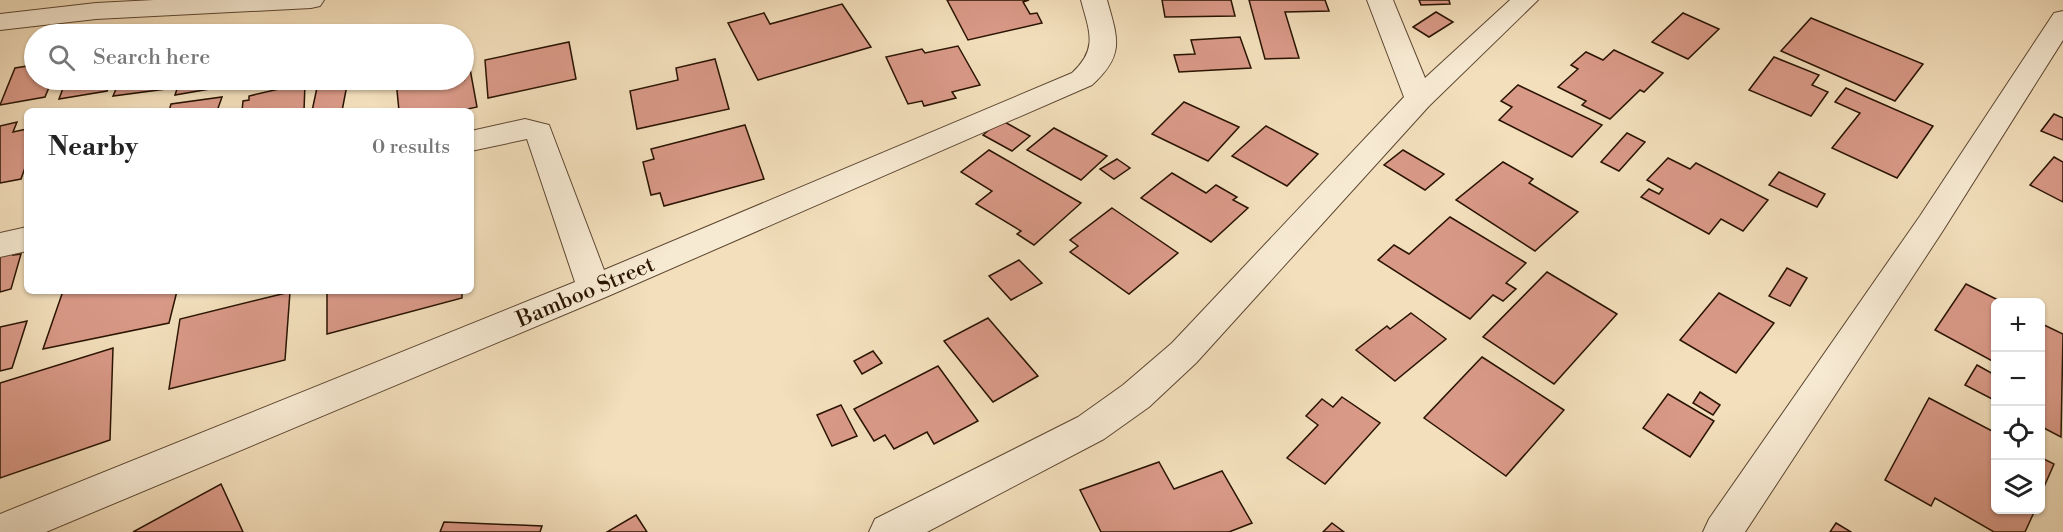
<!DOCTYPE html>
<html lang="en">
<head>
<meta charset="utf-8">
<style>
  body { margin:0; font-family:"Libre Bodoni",serif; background:#f2f2f2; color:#222 }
  .controls { position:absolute; right:18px; bottom:18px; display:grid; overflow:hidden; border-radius:9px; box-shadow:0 2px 4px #0004 }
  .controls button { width:54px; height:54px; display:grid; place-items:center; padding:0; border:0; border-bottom:2px solid #e0e0e0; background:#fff; color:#222; font:30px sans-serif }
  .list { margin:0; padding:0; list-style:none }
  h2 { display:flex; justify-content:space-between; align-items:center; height:78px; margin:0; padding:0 24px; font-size:26px }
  h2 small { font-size:20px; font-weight:400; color:#767676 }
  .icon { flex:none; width:33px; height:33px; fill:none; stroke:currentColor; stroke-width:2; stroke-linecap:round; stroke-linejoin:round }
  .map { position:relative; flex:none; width:2063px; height:532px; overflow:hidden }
  .search { position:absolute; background:#fff; box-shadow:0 2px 4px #0004; left:24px; top:24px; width:450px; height:66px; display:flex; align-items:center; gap:15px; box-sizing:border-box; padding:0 21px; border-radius:33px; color:#767676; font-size:22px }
  .panel { position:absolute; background:#fff; box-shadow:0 2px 4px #0004; left:24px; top:108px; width:450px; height:186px; border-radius:9px }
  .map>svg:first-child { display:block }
  .building { fill:#d99987; stroke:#291301; stroke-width:1.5 }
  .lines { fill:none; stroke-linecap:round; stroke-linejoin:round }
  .minor-casing { stroke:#5c4630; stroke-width:2 }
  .minor { fill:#f7ead3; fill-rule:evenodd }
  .labels { text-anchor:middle; stroke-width:4.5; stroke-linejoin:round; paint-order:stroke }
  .street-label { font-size:22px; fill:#291301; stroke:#f7ead3 }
</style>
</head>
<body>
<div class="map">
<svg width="2063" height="532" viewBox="0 0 2063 532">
  <rect width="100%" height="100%" fill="#f3dfbc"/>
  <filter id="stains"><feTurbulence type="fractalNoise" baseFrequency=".00333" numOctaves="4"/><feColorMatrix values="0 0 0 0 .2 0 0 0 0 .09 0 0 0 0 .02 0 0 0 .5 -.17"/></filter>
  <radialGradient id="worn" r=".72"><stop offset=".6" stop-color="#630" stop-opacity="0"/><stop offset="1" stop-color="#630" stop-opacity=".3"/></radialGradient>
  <!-- building -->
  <g class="building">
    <polygon points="947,0 1029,0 1023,2 1030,14 1037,13 1042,23 968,40"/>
    <polygon points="1162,0 1231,0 1235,16 1165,17"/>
    <polygon points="1249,0 1325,0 1329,11 1285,12 1299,58 1265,59"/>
    <polygon points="1419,0 1449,0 1450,4 1421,5"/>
    <polygon points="842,4 871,47 758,80 728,23 764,13 770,24"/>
    <polygon points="1436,12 1453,22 1429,37 1413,27"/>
    <polygon points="1683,13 1719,29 1688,59 1652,42"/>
    <polygon points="1811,18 1923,64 1895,101 1781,51"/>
    <polygon points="464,36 477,107 459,111 399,111 396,80 464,80"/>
    <polygon points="1240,37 1251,68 1179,72 1174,55 1195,54 1191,40"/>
    <polygon points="569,42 576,79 488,98 485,60"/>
    <polygon points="958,46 980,85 952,92 956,98 924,106 922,101 908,104 886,57 922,49 925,53"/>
    <polygon points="1614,50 1663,73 1644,92 1640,90 1610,119 1582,105 1586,101 1558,87 1578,69 1571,65 1586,52 1603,60"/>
    <polygon points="1774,57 1819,75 1812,85 1828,92 1811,116 1749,90"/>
    <polygon points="715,59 729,109 637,129 630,91 678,80 676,68"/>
    <polygon points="34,65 34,80 52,80 45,97 0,105 15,68"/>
    <polygon points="66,80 111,80 107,91 59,99"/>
    <polygon points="120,80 170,80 166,89 113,96"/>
    <polygon points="180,80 223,80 221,87 175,95"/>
    <polygon points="242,80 281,80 241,86"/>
    <polygon points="337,80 348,80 342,111 312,111 318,83"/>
    <polygon points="305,83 304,111 242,111 243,101 249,100 249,96"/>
    <polygon points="1518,85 1602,125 1572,157 1499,120 1512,107 1501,101"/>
    <polygon points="1846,88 1933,126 1897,178 1832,148 1860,113 1835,102"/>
    <polygon points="222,97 217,111 169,111 171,104"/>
    <polygon points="1184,102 1239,127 1208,161 1152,134"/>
    <polygon points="2054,114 2063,118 2063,140 2041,131"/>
    <polygon points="1001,120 1030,136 1012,151 983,135"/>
    <polygon points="17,122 13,132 27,129 27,162 21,179 0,183 0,126"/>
    <polygon points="745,125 764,179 664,206 660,193 651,195 643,162 654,159 651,149"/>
    <polygon points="1266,126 1318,154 1287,186 1232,156"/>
    <polygon points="1054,128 1107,156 1081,180 1027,150"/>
    <polygon points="1627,133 1645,142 1619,171 1601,162"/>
    <polygon points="989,150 1081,203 1034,245 1017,234 1021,231 976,204 992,191 961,172"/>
    <polygon points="1403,150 1444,174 1425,190 1384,165"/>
    <polygon points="2054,157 2063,162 2063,202 2030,185"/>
    <polygon points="1668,158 1690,169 1696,163 1768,200 1743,231 1721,219 1709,234 1641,197 1649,189 1659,194 1663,189 1647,180"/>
    <polygon points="1117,159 1130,168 1114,179 1100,169"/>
    <polygon points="1503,162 1533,179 1529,183 1578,212 1535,251 1456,200"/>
    <polygon points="1779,172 1825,194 1817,207 1769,185"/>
    <polygon points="1172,173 1206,193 1216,185 1237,197 1233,200 1248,208 1211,242 1141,198"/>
    <polygon points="1112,208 1178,253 1129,294 1070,252 1078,246 1070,240"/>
    <polygon points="1450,217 1526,263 1506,283 1516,289 1503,301 1493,295 1470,319 1378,260 1394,245 1409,254"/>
    <polygon points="16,245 13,255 21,254 11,289 0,292 0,249"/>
    <polygon points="1019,260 1042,283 1011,300 989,276"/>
    <polygon points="1787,268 1807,278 1790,306 1769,296"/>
    <polygon points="1547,272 1617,314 1554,384 1483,337"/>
    <polygon points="1966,284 2002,302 1996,302 1996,363 1935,330"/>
    <polygon points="63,291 177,291 169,323 43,349"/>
    <polygon points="327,291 462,291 462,298 327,334"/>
    <polygon points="290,292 285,360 169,389 180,319"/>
    <polygon points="1719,293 1774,323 1736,373 1680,340"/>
    <polygon points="1411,313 1446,339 1395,381 1356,350 1387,326 1390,329"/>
    <polygon points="988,318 1038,376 993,402 944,341"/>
    <polygon points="27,321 12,368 0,371 0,327"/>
    <polygon points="2040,323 2063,334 2061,437 2040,426"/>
    <polygon points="113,348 110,440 0,478 0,383"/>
    <polygon points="873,351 882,363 862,374 854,361"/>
    <polygon points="1482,357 1564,410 1506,476 1424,418"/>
    <polygon points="1977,365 1993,374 1996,370 1996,401 1965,385"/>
    <polygon points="938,366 978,421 934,444 927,432 894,449 885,435 874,441 854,409"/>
    <polygon points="1700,392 1720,405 1713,415 1693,403"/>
    <polygon points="1668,394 1714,421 1690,457 1643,428"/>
    <polygon points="1342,397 1380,423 1325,484 1287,458 1318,425 1306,416 1322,399 1333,407"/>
    <polygon points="1929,398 1996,433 1996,510 2035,510 2025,532 1994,532 1935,498 1931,506 1885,480"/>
    <polygon points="841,405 857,436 832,446 817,415"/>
    <polygon points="2040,457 2054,464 2040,496"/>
    <polygon points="1159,462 1174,489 1222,471 1252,523 1229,532 1101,532 1080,490"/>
    <polygon points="221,484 243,532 133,532"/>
    <polygon points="636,515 647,532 607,532"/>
    <polygon points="444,522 542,526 540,532 440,532"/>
    <polygon points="1332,523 1344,532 1323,532"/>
    <polygon points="1836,523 1851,532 1830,532"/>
  </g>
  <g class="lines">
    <defs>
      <g id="minor">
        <polygon points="154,0 324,0 320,6 311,8 96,19 0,30 0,14 96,3"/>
        <path d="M1081 0H1107C1118 39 1125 55 1092 85L606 297 46 532H0V514L575 282 527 139 471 151V131L525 119 549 125 604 270 1072 73C1099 48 1089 31 1081 0Z"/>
        <polygon points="1367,0 1393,0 1425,78 1510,0 1538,0 1429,106 1196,363 1149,407 1104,439 927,532 869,532 875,519 1078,417 1123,385 1172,343 1404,97"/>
        <polygon points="2063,11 2063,40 1942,232 1745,532 1703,532 1709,519 1920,216 2054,13"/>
        <polygon points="27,227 27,251 0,257 0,233"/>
      </g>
    </defs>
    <!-- minor casing -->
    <use href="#minor" class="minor-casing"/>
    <!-- minor -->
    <use href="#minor" class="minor"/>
  </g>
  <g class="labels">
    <!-- street labels -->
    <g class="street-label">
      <text transform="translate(585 291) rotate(-23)" y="8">Bamboo Street</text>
    </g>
  </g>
  <rect width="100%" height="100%" filter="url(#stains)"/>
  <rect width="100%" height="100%" fill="url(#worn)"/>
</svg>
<div class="controls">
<button>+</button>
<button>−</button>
<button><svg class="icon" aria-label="locate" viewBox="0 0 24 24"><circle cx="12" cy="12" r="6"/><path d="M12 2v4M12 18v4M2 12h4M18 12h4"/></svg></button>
<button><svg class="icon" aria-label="layers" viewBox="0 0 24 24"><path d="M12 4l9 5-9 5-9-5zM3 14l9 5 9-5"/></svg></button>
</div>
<div class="search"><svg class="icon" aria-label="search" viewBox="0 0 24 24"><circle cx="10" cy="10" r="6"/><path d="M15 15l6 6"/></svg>Search here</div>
<section class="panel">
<h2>Nearby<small>0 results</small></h2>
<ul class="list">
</ul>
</section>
</div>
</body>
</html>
